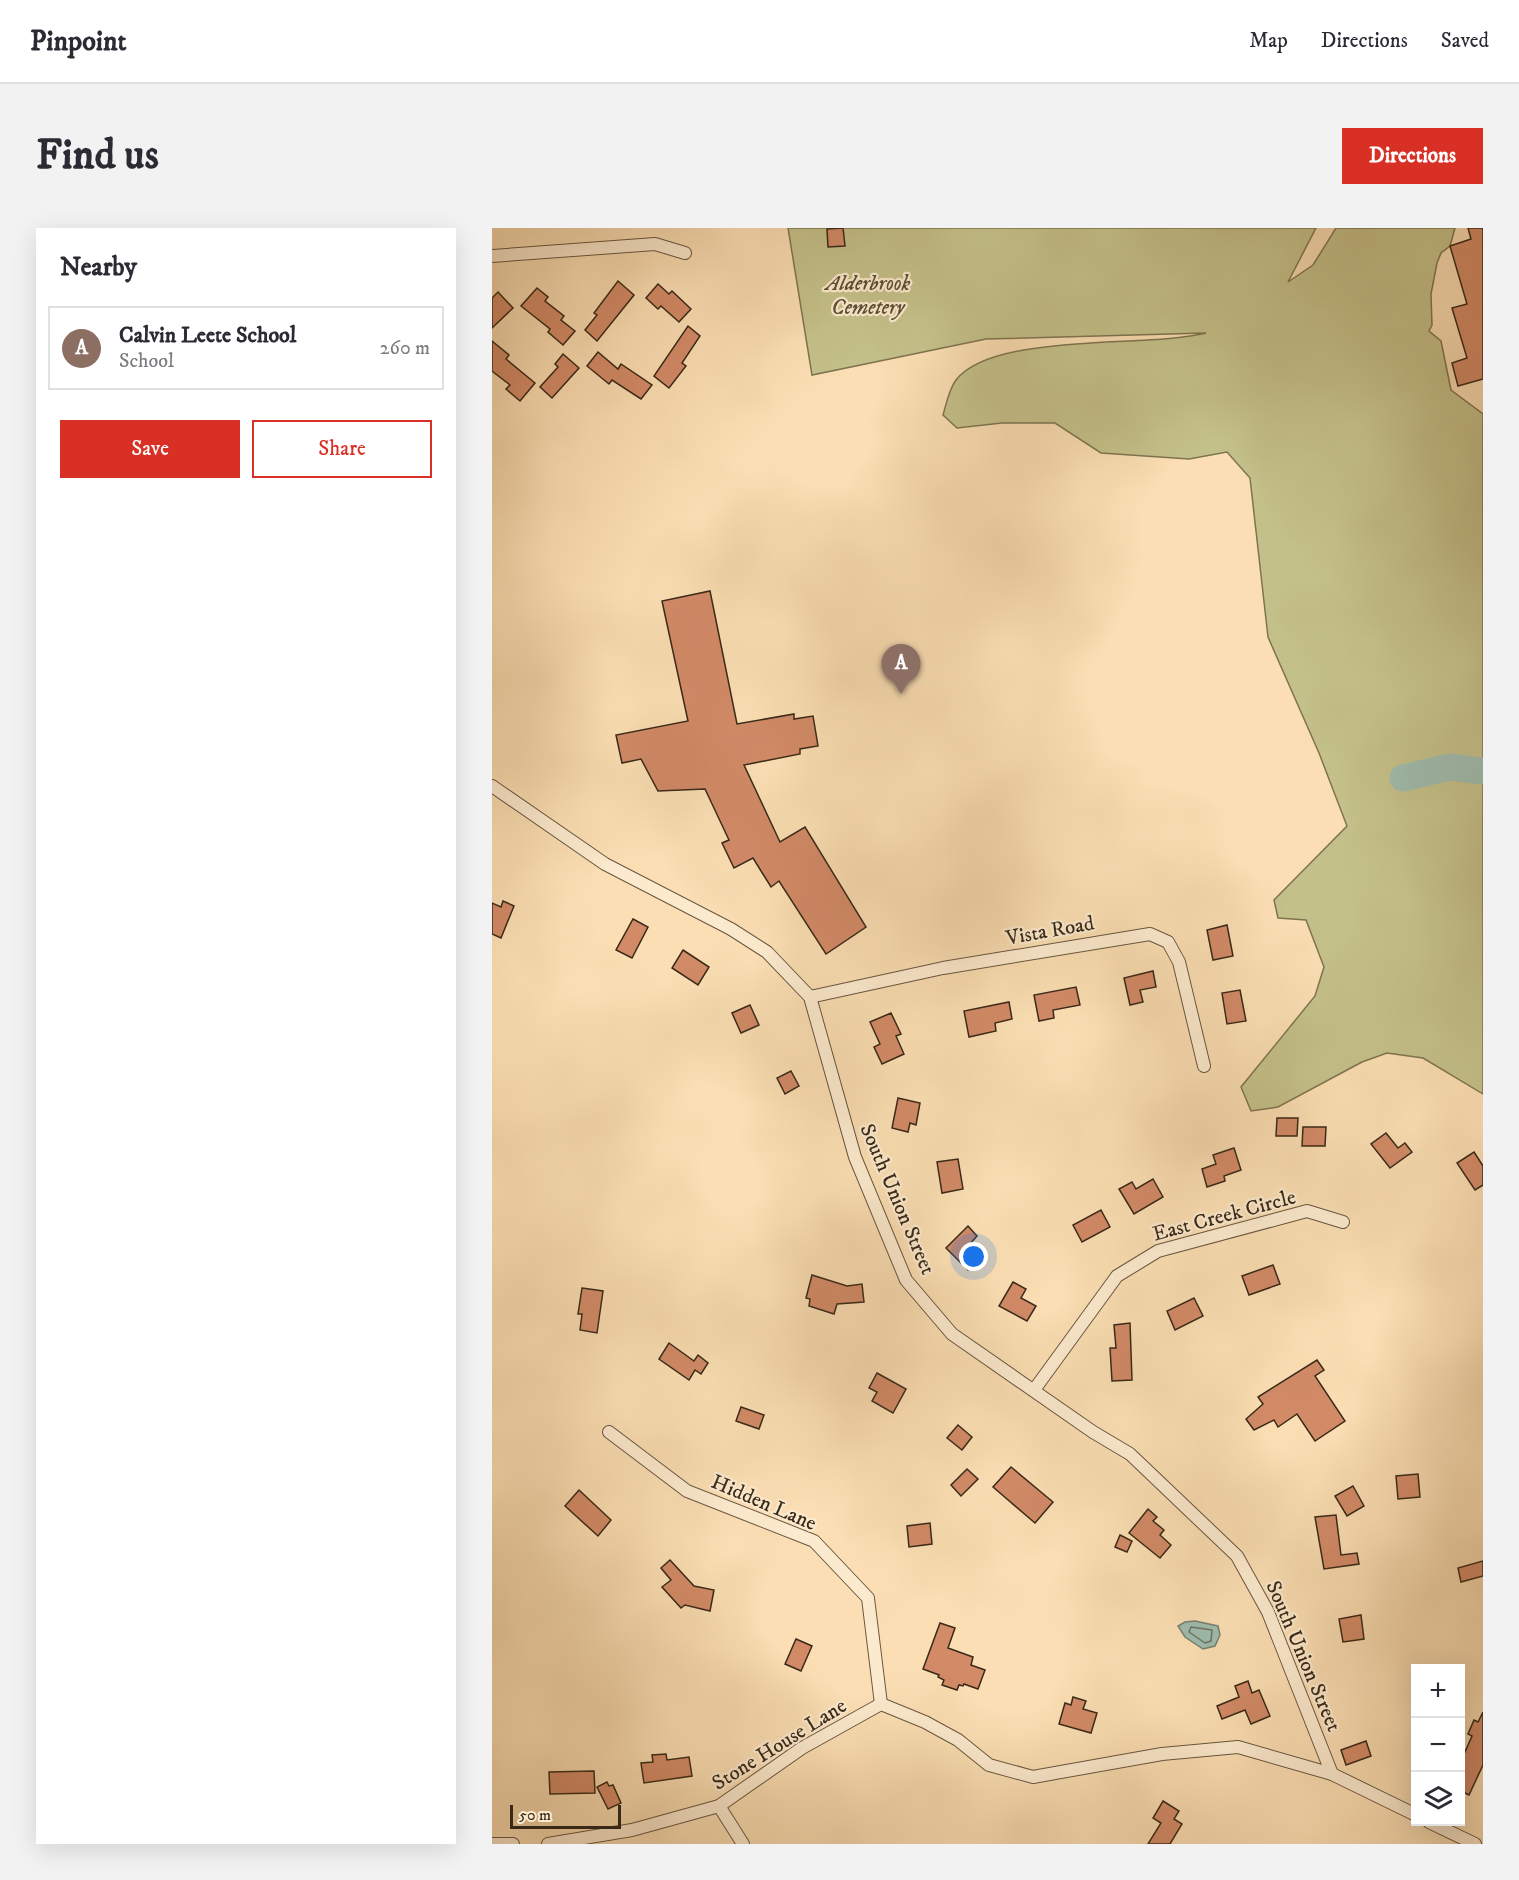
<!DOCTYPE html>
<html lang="en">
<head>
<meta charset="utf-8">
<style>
  body { margin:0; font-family:"IM FELL DW Pica",serif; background:#f2f2f3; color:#2b2b33 }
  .controls { position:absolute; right:18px; bottom:18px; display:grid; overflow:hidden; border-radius:0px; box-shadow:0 6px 24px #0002 }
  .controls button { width:54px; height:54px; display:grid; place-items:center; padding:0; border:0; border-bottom:2px solid #e1e1e2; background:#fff; color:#2b2b33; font:30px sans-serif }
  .scale { position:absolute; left:18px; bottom:15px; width:111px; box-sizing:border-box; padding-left:6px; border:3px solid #382918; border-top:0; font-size:16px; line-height:21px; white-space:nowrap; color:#382918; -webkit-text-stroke:4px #fceace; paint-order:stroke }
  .you { position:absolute; left:482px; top:1029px; width:21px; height:21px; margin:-15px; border:4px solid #fff; border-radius:50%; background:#1a73e8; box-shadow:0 0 0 9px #1a73e833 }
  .badge { display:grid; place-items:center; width:39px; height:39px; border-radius:50%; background:#d93025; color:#fff; font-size:20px; font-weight:700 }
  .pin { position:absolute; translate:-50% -50px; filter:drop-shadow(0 2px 3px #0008) }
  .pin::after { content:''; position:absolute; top:32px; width:21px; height:18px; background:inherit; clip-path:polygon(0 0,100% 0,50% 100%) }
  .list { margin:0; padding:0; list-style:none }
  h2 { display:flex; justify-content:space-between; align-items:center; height:78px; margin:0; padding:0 24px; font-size:26px }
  h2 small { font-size:20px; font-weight:400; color:#7c7c81 }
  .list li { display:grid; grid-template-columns:39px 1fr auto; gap:18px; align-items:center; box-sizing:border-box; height:84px; margin:0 12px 12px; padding:0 12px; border:2px solid #e1e1e2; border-radius:0px }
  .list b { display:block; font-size:22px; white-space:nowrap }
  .list p { margin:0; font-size:20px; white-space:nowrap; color:#7c7c81 }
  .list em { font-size:20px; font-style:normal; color:#7c7c81 }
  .actions { display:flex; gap:12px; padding:18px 24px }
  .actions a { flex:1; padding:14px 0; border:2px solid #d93025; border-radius:0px; text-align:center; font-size:21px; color:#d93025 }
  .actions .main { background:#d93025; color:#fff }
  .icon { flex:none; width:33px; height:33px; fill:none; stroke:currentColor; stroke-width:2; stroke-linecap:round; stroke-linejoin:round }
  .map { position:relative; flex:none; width:991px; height:1616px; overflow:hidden; border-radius:0px }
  header { display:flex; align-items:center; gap:36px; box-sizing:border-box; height:84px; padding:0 30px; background:#fff; border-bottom:2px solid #e1e1e2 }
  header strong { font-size:28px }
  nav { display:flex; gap:33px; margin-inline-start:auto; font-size:21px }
  .intro { display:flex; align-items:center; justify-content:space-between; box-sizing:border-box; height:144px; padding:0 36px }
  h1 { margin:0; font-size:42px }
  .button { padding:15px 27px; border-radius:0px; background:#d93025; color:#fff; font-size:21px; font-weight:700 }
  main { display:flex; gap:36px; padding:0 36px }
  aside { flex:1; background:#fff; border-radius:0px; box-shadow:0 6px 24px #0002 }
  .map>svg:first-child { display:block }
  .green { fill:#c4c089; stroke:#7e7450; stroke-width:1.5 }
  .water { fill:#9fbcae; stroke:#768172; stroke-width:1.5 }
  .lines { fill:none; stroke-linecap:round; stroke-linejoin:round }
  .shore { stroke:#6c7263; stroke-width:1.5 }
  .river { stroke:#9fbcae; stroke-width:27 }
  .building { fill:#d28a67; stroke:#382918; stroke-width:1.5 }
  .street-casing { stroke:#69563f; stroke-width:14 }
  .street { stroke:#fceace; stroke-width:12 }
  .labels { text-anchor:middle; stroke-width:4.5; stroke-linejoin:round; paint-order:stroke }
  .park-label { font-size:21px; font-style:italic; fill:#5b4f34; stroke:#fceace }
  .street-label { font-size:21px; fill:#382918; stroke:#fceace }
</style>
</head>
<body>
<header>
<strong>Pinpoint</strong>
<nav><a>Map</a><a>Directions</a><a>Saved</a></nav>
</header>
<div class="intro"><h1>Find us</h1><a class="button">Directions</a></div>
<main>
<aside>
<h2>Nearby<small></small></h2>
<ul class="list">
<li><span class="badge" style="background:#8d6e63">A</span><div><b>Calvin Leete School</b><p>School</p></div><em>260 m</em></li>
</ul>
<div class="actions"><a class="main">Save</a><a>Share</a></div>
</aside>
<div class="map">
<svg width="991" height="1616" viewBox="0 0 991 1616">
  <rect width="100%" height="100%" fill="#fbdeb3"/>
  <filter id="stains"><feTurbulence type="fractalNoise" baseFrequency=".00333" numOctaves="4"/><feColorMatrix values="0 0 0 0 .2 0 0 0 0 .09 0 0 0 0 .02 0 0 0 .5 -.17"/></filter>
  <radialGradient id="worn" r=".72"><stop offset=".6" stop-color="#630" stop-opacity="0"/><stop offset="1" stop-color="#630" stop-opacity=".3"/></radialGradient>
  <!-- green -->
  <path class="green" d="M296 0H824L796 54 821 37 844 0H963L958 18 949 25 945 35 939 66 940 97 937 103 949 113 959 162 991 186V866L931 830 895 825 870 834 786 879 759 883 749 859 823 768 832 739 814 692 786 690 782 672 855 598 827 525 776 409 758 250 735 224 697 231 609 225 563 195H510L465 200 451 187C454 177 457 161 464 152 501 104 657 120 714 105L494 111 320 147Z"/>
  <!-- water -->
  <polygon class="water" points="703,1393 726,1398 728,1407 723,1418 711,1421 693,1409 686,1398 693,1394"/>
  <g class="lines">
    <!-- shore -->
    <polygon class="shore" points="699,1399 720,1402 719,1413 713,1415 697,1404"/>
    <!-- river -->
    <polyline class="river" points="911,550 958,539 991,543"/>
  </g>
  <!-- building -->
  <g class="building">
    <polygon points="351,0 353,18 336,19 335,1"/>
    <polygon points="976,0 991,0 991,151 966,158 960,135 975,130 960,80 975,76 958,18 979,11"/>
    <polygon points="126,53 142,67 105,113 93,102 105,87 102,85"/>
    <polygon points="166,56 177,66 180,63 199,81 187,94 169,78 166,81 154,70"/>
    <polygon points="45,60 56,69 53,73 72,88 69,92 83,103 71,117 56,104 58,101 29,78"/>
    <polygon points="6,64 21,80 0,100 0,70"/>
    <polygon points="196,98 208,108 190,135 194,138 177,160 162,148"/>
    <polygon points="0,113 17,127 14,131 43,155 28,173 14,161 18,157 0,143"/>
    <polygon points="106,124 126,141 129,136 160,157 149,171 120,152 117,156 95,138"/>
    <polygon points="71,126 87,140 60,170 48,159 66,139 63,136"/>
    <polygon points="218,363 245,496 302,486 302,491 321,488 326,518 308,521 308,526 252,537 288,614 313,599 374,699 334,726 287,653 279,659 261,630 242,640 230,615 237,612 213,561 166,563 149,531 130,535 124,507 196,493 170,373"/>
    <polygon points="11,673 22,678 9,710 0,706 0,675 9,679"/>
    <polygon points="141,691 156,699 140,730 124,722"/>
    <polygon points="735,697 741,728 721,732 715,702"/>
    <polygon points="191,722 217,739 206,757 180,740"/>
    <polygon points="661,743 664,759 648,762 651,774 638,777 632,750"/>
    <polygon points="584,759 588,777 561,782 562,790 547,793 542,767"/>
    <polygon points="748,762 754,793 735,796 730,765"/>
    <polygon points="517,774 520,791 503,795 504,803 477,809 472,783"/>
    <polygon points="258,777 267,797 249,805 240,785"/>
    <polygon points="399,785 409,806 404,808 412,826 390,836 382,819 388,816 378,794"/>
    <polygon points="299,843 307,858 293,866 285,850"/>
    <polygon points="406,870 428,875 424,897 418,895 416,904 400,900"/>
    <polygon points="785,890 806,890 805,908 784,908"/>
    <polygon points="811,899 834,899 833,918 810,918"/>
    <polygon points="894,905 906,920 913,915 920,924 898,940 879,916"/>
    <polygon points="742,920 749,942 732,948 733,953 715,959 710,941 724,936 721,927"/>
    <polygon points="982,924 991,938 991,957 983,962 965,935"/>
    <polygon points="466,931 471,961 450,965 445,934"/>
    <polygon points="661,951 671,969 642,986 627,961 640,954 644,961"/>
    <polygon points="609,982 618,999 590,1014 581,997"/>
    <polygon points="476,998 485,1008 478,1016 490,1028 476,1042 454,1020"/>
    <polygon points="781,1037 788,1056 757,1067 750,1048"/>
    <polygon points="320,1047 355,1058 370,1056 372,1074 345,1076 342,1086 317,1078 318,1071 314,1070"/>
    <polygon points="521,1054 534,1061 529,1070 544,1078 535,1093 507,1078"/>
    <polygon points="90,1060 111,1063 105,1105 88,1102 90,1086 86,1086"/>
    <polygon points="702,1070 711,1088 683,1102 675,1083"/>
    <polygon points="638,1095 640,1152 620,1153 618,1120 624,1120 622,1097"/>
    <polygon points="177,1115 202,1133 206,1127 216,1135 209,1146 203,1142 197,1152 167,1131"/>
    <polygon points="825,1132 832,1142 823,1148 853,1193 823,1213 805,1186 786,1199 782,1192 762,1202 754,1191 771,1176 766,1169"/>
    <polygon points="385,1145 414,1161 401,1185 380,1173 385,1164 377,1160"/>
    <polygon points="249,1179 272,1187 267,1201 244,1193"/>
    <polygon points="466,1197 480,1209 470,1222 455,1210"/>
    <polygon points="519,1239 561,1274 543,1295 501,1259"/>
    <polygon points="475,1241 486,1251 469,1268 459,1257"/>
    <polygon points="926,1246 928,1269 906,1271 904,1248"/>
    <polygon points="861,1258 872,1278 855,1288 843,1268"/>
    <polygon points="87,1262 119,1292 106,1308 73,1278"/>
    <polygon points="656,1281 665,1289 661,1293 672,1302 668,1307 679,1317 668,1330 637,1305"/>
    <polygon points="844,1287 849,1327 865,1325 867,1336 832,1341 823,1289"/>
    <polygon points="438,1295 440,1316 417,1319 415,1298"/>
    <polygon points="628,1307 640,1313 635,1324 623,1319"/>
    <polygon points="178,1332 202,1358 222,1362 218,1383 193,1377 189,1380 170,1359 179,1352 169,1340"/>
    <polygon points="991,1333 991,1348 969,1354 966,1340"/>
    <polygon points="869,1387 872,1411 851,1414 847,1391"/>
    <polygon points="448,1395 463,1400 456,1420 481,1429 479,1437 493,1442 486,1461 472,1456 471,1458 467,1457 465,1462 450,1457 452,1452 446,1449 447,1447 431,1441"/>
    <polygon points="304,1411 320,1418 309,1443 293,1436"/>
    <polygon points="756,1453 760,1465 767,1462 778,1488 759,1496 753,1482 730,1491 725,1478 747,1469 743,1458"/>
    <polygon points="581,1469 594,1473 591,1481 605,1485 599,1505 567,1496 573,1475 579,1477"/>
    <polygon points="991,1484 991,1537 977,1567 969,1563 969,1533 980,1508 976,1506 982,1492 986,1494"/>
    <polygon points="874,1513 879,1528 854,1537 849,1522"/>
    <polygon points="174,1526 175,1532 197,1529 200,1548 152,1555 149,1535 161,1534 160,1527"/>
    <polygon points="102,1543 103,1565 58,1566 57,1544"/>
    <polygon points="115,1554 117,1558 121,1557 129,1575 116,1581 105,1559"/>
    <polygon points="671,1573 687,1583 682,1591 690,1596 678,1616 656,1616 669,1595 661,1590"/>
  </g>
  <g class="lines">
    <defs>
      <g id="street">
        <polyline points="0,28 163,16 193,25"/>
        <polyline points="0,558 113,636 239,701 275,724 318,769 363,929 414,1052 460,1106 601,1204 638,1226 745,1328 776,1384 840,1546"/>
        <polyline points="318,769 451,740 658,706 676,714 687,734 712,838"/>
        <polyline points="542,1162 625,1048 666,1023 815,983 851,994"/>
        <polyline points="117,1204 195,1263 322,1313 376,1370 389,1476"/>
        <polyline points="227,1578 251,1616"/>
        <polyline points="937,1594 983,1616"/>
        <polyline points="0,1616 21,1616"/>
        <polyline points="56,1616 140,1602 227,1578 310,1520 389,1476 433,1494 466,1512 497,1537 541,1549 670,1526 746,1519 840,1546 924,1587"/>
      </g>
    </defs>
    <!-- street casing -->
    <use href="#street" class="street-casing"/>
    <!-- street -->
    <use href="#street" class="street"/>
  </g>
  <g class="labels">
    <!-- park labels -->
    <g class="park-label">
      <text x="376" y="62">Alderbrook<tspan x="376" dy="24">Cemetery</tspan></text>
    </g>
    <!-- street labels -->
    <g class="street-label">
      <text transform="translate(558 702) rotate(-10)" y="7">Vista Road</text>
      <text transform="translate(406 971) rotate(67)" y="7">South Union Street</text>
      <text transform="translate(732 987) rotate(-15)" y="7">East Creek Circle</text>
      <text transform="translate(272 1274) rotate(23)" y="7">Hidden Lane</text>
      <text transform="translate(812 1428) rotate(67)" y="7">South Union Street</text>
      <text transform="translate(287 1516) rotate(-32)" y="7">Stone House Lane</text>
    </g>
  </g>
  <rect width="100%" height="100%" filter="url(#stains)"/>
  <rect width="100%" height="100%" fill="url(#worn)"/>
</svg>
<div class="controls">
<button>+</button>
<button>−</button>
<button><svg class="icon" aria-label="layers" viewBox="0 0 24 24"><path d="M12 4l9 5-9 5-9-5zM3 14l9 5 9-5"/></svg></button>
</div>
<div class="scale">50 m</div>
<div class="you"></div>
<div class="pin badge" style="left:409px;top:466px;background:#8d6e63">A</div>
</div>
</main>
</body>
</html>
